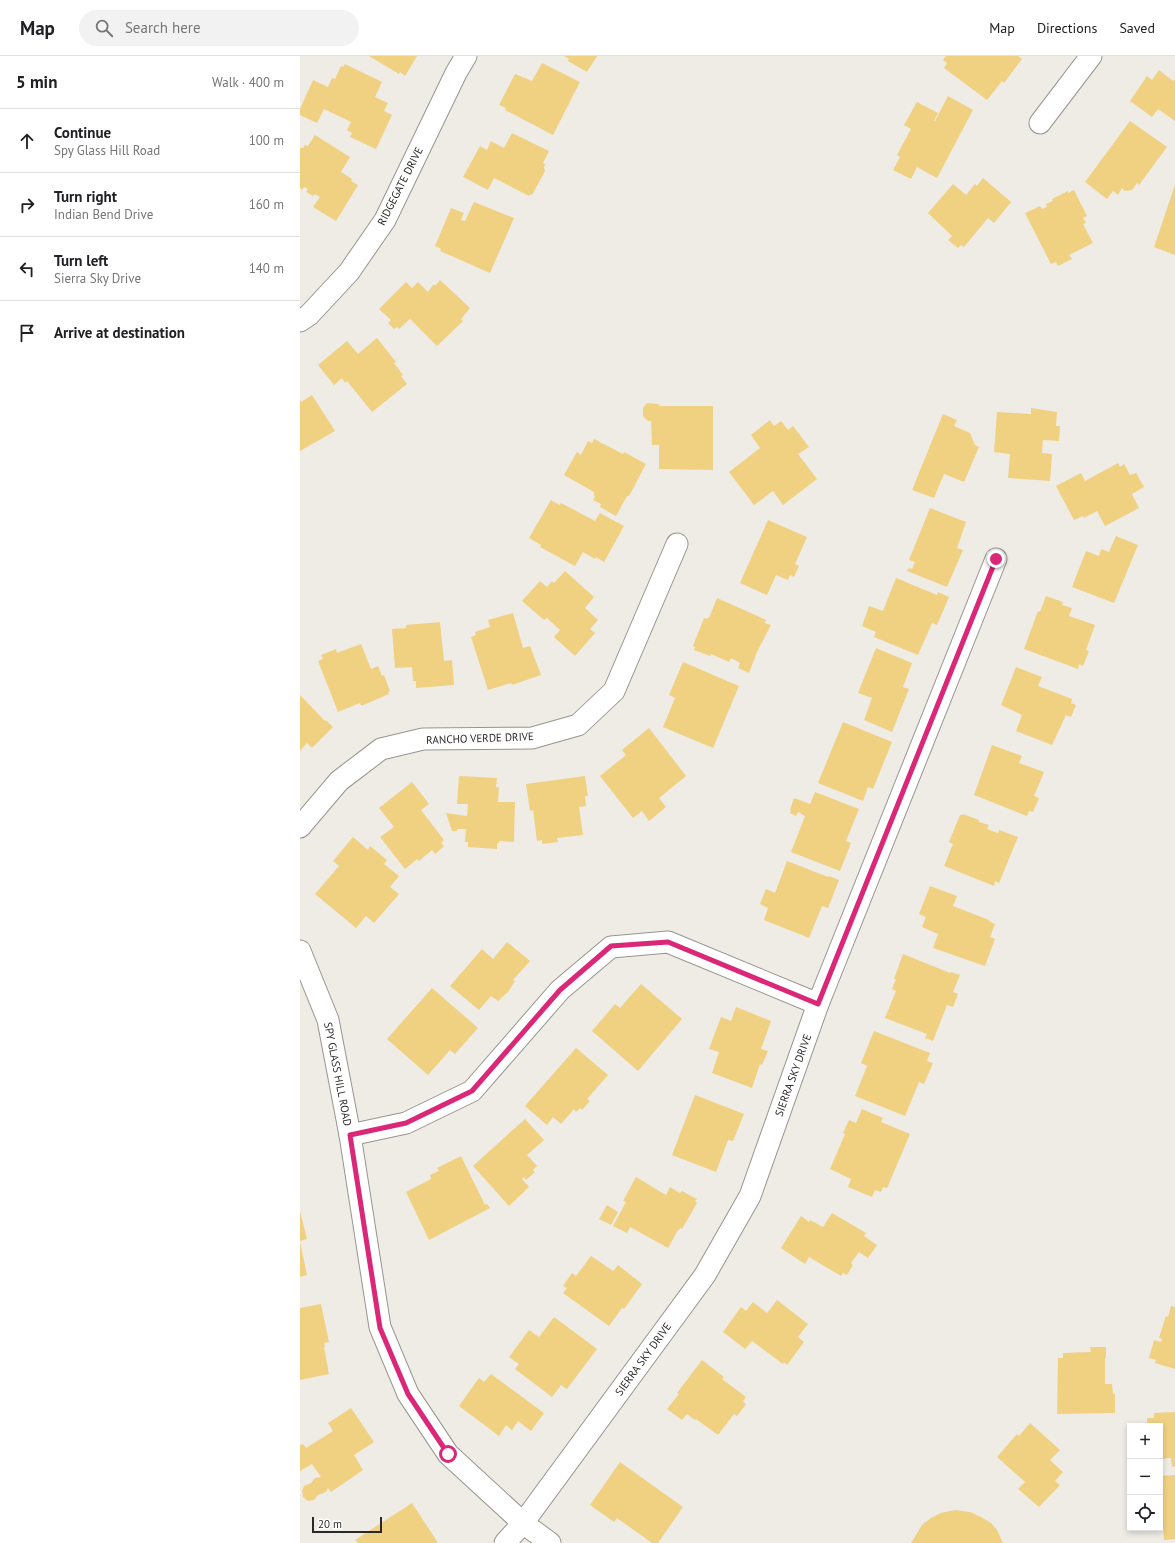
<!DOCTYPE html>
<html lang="en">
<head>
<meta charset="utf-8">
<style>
  body { margin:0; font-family:"PT Sans",sans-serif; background:#f2f2f2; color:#202124 }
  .controls { position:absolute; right:12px; bottom:12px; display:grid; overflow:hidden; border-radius:0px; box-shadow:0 2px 6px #0003 }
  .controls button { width:36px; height:36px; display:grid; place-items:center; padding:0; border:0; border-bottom:1px solid #e0e0e0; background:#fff; color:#202124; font:20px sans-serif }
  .scale { position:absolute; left:12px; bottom:10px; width:70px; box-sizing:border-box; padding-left:4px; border:2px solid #2a2927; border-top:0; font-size:11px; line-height:14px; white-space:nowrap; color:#2a2927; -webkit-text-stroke:3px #fff; paint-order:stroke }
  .stop { position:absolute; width:12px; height:12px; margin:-9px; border:3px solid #db2777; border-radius:50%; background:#fff }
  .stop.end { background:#db2777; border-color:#fff; box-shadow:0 1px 4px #0008 }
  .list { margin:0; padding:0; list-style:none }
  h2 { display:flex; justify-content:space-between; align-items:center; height:52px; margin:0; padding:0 16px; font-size:17px }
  h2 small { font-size:13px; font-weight:400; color:#757577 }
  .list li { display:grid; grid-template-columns:26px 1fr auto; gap:12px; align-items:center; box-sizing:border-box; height:64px; padding:0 16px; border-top:1px solid #e0e0e0 }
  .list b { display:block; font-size:15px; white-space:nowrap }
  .list p { margin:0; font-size:13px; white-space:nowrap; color:#757577 }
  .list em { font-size:13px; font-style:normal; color:#757577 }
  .icon { flex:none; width:22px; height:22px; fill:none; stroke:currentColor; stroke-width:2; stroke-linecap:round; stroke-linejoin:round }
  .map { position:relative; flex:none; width:875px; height:1487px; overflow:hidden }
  header { display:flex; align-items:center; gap:24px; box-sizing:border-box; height:56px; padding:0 20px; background:#fff; border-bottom:1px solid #e0e0e0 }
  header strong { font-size:19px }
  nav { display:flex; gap:22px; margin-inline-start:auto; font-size:14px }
  .search { width:280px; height:36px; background:#f2f2f2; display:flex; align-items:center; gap:10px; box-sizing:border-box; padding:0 14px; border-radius:22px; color:#757577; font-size:15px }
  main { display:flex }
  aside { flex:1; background:#fff }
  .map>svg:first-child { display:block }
  .building { fill:#f0d182 }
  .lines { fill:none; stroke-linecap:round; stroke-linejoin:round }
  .minor-casing { stroke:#97958f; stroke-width:23 }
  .minor { stroke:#fff; stroke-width:21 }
  .route { stroke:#db2777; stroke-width:5 }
  .labels { text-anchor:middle; stroke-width:3.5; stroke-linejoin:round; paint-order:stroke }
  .street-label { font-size:11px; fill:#2a2927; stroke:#fff }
</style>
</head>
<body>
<header>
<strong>Map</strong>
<div class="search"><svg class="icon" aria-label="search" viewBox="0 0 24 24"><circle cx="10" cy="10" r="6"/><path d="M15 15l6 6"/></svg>Search here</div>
<nav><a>Map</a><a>Directions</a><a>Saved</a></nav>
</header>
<main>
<aside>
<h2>5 min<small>Walk · 400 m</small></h2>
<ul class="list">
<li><svg class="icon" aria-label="ahead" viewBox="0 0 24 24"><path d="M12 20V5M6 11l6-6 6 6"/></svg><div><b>Continue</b><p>Spy Glass Hill Road</p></div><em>100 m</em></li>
<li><svg class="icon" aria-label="right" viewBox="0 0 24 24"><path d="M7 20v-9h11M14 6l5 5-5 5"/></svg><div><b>Turn right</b><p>Indian Bend Drive</p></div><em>160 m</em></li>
<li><svg class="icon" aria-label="left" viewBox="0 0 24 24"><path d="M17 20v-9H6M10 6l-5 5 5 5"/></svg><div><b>Turn left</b><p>Sierra Sky Drive</p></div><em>140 m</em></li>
<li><svg class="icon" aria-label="arrive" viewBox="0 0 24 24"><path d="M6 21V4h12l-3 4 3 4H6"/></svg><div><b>Arrive at destination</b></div></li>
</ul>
</aside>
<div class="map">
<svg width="875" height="1487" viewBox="0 0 875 1487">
  <rect width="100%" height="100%" fill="#efece6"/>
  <!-- building -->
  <g class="building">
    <polygon points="69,0 117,0 105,20 100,16 99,18"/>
    <polygon points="264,0 297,0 287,16 268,5 269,3"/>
    <polygon points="646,0 718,0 722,3 704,27 702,25 687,44 644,12 647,7 643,4"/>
    <polygon points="242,7 280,26 253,79 205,54 206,52 199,49 215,18 232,25"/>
    <polygon points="45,8 82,26 75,41 88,47 84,55 92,59 76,93 50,81 52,77 47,74 51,66 24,53 17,67 0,59 0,53 13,24 28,31 32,22 35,23 41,10 43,11"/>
    <polygon points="859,14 873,25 875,23 875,65 858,53 852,61 830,45 847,20 852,24"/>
    <polygon points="648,40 673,54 637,122 617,111 611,123 593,114 600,101 597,99 611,73 604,69 617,46 638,57 634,65 635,65"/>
    <polygon points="830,65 867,91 839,129 837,127 832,134 825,135 822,132 818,139 813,135 807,143 785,126"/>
    <polygon points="212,77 249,95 243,107 245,108 244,111 245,115 232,139 230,138 229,140 194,122 188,134 163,121 180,90 187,94 191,85 204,92"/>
    <polygon points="15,79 50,101 41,116 52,123 51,125 58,129 36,165 13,151 20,141 15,138 13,140 6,136 8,133 4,131 2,134 0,132 0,92 3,92 5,89 8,90"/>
    <polygon points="683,122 711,146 694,167 688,162 664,191 661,189 658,192 648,184 652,180 628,157 653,128 666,139 675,128 677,130"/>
    <polygon points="875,129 875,199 854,191"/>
    <polygon points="774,134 787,160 783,162 786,167 783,168 793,187 769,199 772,203 758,210 756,206 751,208 725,157 740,150 742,153 747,151 746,148 753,145 752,143 768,135 768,137"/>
    <polygon points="174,146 214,162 190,217 140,195 141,193 135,190 151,152 164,157 161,164 165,165"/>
    <polygon points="140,224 170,252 161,263 163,265 137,290 110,263 99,273 97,271 94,273 88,267 91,264 79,253 106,226 112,232 118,226 128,236 133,229 136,229"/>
    <polygon points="77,282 96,306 94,307 103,319 101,320 107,328 72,356 47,325 45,327 42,322 34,329 18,309 47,285 58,298"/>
    <polygon points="12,339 35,375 0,395 0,344 1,346"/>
    <polygon points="347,347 358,348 360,350 413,350 413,414 359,413 359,389 352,389 351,365 348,365 343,360 343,352"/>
    <polygon points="731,352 757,356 756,370 760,370 759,385 743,384 742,397 752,398 750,425 708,422 710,398 694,396 697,356 731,358"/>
    <polygon points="643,358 657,364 654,370 670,377 675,389 679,391 664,426 644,418 634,442 612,434"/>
    <polygon points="470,364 474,370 481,365 488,374 493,370 509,391 498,398 517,423 483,449 473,435 454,449 429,416 460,392 451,379"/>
    <polygon points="294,383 323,398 324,396 346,408 329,440 327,440 316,460 300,451 301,448 293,444 295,440 294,439 294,436 264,419 277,396 281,399 288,385 292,387"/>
    <polygon points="818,407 820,411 824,408 830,419 836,417 844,431 832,438 839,452 805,470 797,455 784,462 783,460 774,464 756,430 781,417 785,425"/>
    <polygon points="251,444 260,449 261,447 295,465 300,457 324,470 304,506 296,501 295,503 283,496 275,510 240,491 241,489 229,482"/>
    <polygon points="630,452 666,466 657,492 663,494 647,531 607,515 609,512 612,513 615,506 609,504"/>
    <polygon points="468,464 507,481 495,508 499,510 494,521 490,519 488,524 476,519 467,539 440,527"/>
    <polygon points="816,480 838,489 814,547 772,531 786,495 799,500 801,493 809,496"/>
    <polygon points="265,515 294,541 285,552 298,564 290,573 295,577 275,600 254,581 260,574 247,562 244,564 222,545 240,525 247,531 252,525 254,527"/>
    <polygon points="596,522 637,539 638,536 649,541 637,569 632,567 618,599 574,581 576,576 562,570 569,550 583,555"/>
    <polygon points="746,540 763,546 762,549 772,552 769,560 795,569 786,594 789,595 783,610 779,608 778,613 724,593 738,555 740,556"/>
    <polygon points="417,542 466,564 465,567 471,569 457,596 449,617 438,612 440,607 431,602 429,606 411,598 410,600 394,594 395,591 393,590 404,562 407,563 408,561 409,562"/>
    <polygon points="213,557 223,592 230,590 241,619 212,629 211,627 188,634 171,581 176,579 175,576 190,571 188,564"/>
    <polygon points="140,566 144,605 152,604 154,629 116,632 116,625 113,625 112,611 95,612 92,573 106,572 106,569"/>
    <polygon points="61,588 71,613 78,610 82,620 84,619 90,635 88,636 89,638 61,650 60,647 38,656 18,605 23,603 21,599 36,593 37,597"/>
    <polygon points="576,592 612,607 603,631 609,633 592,676 564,664 572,642 558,637"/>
    <polygon points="383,606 439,630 413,692 363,671 375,642 369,639"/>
    <polygon points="716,611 742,621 738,630 772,643 771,647 776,649 771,661 766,659 752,689 716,675 722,659 701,649"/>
    <polygon points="0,639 25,665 26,664 33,671 12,692 7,687 0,695"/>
    <polygon points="543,666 592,686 573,733 568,731 563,745 518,727"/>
    <polygon points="349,672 386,720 359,742 366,751 349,765 342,755 333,762 300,720 326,699 322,694"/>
    <polygon points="692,689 722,700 719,707 744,716 734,740 739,742 733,756 729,755 727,760 674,739"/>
    <polygon points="159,720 197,722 196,731 199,731 198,746 215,746 214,786 199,785 199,787 197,787 197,793 168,791 168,786 165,786 166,773 157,773 157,775 152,775 146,757 167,760 168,748 157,748"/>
    <polygon points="285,720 288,740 285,740 286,750 279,751 283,779 257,782 258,786 242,788 242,784 237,785 233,754 230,755 226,728"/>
    <polygon points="112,726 129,748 121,754 144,784 141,787 144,790 135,798 132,794 119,805 117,803 105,813 80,781 94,771 79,752"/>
    <polygon points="515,736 559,753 546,785 551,787 540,815 491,796 505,760 498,756 496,760 490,757 491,754 490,754 494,742 510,748"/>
    <polygon points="663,758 679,764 679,766 689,769 687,773 698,777 699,774 718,781 699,827 695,825 694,830 644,810 653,788 649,786 660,759 663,759"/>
    <polygon points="53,781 68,794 70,790 87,804 84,808 99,820 90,831 99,838 74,867 66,860 56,872 15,838 39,810 33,805"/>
    <polygon points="487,805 528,821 529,820 539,824 528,852 522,850 509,882 464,864 468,852 460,848 466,833 475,837"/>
    <polygon points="630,830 657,840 653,850 689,864 689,865 695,868 690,881 695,883 685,910 633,892 638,878 622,871 626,861 619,858"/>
    <polygon points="207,886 230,905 213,924 215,925 208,936 198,945 191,940 179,954 150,930 182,893 193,903"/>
    <polygon points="603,898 650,917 651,916 660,919 653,936 658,938 653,951 647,949 633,985 625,982 627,978 585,962 596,935 592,933 596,923 594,923"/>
    <polygon points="341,928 382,963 338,1015 292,975 315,948 320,952"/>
    <polygon points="132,932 178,972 155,998 150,994 128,1019 87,983"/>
    <polygon points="436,951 471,965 461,993 468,995 462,1009 460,1008 452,1032 412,1017 419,996 409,993 421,961 431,965"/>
    <polygon points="574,975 630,997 627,1005 633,1007 624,1028 619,1026 605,1060 555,1040 567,1010 561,1007"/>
    <polygon points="276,992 308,1019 287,1043 290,1045 282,1054 280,1052 276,1056 274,1053 261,1068 253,1061 247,1069 225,1050"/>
    <polygon points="395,1039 444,1058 433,1085 428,1084 416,1116 372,1099"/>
    <polygon points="562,1053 583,1062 581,1066 610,1078 587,1132 583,1131 581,1136 575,1134 572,1141 548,1131 551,1123 530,1113 545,1078 543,1077 549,1064 556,1067"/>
    <polygon points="225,1063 244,1084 227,1099 237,1110 233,1114 235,1116 226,1124 224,1121 222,1123 229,1131 209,1150 173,1110"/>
    <polygon points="161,1100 185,1149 187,1148 190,1152 129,1184 106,1136 131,1123 130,1119 139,1115 137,1112"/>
    <polygon points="336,1121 366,1139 370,1131 380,1137 382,1135 397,1143 395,1145 397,1147 382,1173 380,1172 379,1174 378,1174 368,1192 330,1171 327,1177 313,1170 326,1146 323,1145"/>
    <polygon points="307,1149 318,1156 311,1169 299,1163"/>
    <polygon points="0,1155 7,1183 0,1185"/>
    <polygon points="532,1157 566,1177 564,1180 577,1189 568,1202 559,1196 551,1207 553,1209 547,1219 543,1217 541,1220 509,1201 505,1208 481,1192 501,1160 509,1166 510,1164 523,1171"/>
    <polygon points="0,1186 7,1219 0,1221"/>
    <polygon points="291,1200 313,1215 318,1209 342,1228 324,1253 322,1252 309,1270 263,1237 267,1232 263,1230 272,1217 276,1220"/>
    <polygon points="477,1244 508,1268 498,1281 504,1286 487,1309 484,1306 483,1308 452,1285 445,1293 423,1276 441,1251 446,1255 453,1246 467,1257"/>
    <polygon points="21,1248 29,1286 24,1287 25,1291 24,1291 29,1318 0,1324 0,1252"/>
    <polygon points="871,1250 875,1251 875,1313 855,1307 856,1304 849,1302 854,1284 861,1286 862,1283 859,1282 866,1260 868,1261"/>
    <polygon points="254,1261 297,1293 267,1333 261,1329 252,1341 215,1313 219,1308 209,1301 229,1274 239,1281"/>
    <polygon points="790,1291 806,1291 806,1302 805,1302 805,1328 812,1328 813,1338 815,1338 815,1357 757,1358 758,1302 763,1302 763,1297 791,1296"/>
    <polygon points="402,1304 424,1321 422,1323 446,1341 443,1345 446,1348 437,1360 434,1358 418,1379 396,1363 395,1364 387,1358 382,1364 367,1353 379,1338 377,1337"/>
    <polygon points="191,1318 244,1357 231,1375 218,1365 212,1374 206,1369 199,1380 159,1350 179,1322 184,1326"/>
    <polygon points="51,1352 74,1386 54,1399 63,1414 31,1436 28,1432 26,1436 18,1439 14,1444 8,1445 3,1441 2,1435 4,1430 11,1427 15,1422 21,1421 12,1408 0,1415 0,1389 3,1388 6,1392 33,1375 28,1367"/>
    <polygon points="875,1356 875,1410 872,1411 871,1402 860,1403 860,1370 847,1370 847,1362 854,1362 854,1357"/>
    <polygon points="730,1367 760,1394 750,1404 763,1416 755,1425 760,1429 739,1451 718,1433 725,1426 697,1401 717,1378 719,1380"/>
    <polygon points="320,1406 383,1451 358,1487 352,1487 317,1462 314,1466 290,1449"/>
    <polygon points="875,1419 875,1483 864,1484 863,1470 860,1470 860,1445 861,1445 860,1420"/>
    <polygon points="112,1447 138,1487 58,1487 55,1484"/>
    <polygon points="655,1454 670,1456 681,1461 691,1467 697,1474 703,1487 611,1487 622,1469 631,1462 641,1457"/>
  </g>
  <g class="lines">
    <defs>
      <g id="minor">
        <polyline points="740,67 791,0"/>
        <polyline points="0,265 9,259 49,216 85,164 156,17 166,0"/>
        <polyline points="0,771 39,725 81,693 123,683 232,682 278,669 314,635 377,488"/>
        <polyline points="0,895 28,964 50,1079 80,1271 108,1338 148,1398 223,1467 250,1487"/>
        <polyline points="50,1079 106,1067 172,1035 260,934 311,891 368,886 518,948"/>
        <polyline points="205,1487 223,1467 405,1219 450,1140 518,948 696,503"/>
      </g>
    </defs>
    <!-- minor casing -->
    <use href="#minor" class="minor-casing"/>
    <!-- minor -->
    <use href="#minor" class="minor"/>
  </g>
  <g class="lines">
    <!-- route -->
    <polyline class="route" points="148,1398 108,1338 80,1272 50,1079 106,1067 172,1035 260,934 311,890 368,886 518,948 696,503"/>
  </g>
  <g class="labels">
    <!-- street labels -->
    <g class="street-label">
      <text transform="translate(100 130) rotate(-63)" y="4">RIDGEGATE DRIVE</text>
      <text transform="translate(180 682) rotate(-2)" y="4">RANCHO VERDE DRIVE</text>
      <text transform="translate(38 1018) rotate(79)" y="4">SPY GLASS HILL ROAD</text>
      <text transform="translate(493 1019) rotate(-70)" y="4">SIERRA SKY DRIVE</text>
      <text transform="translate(343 1303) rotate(-54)" y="4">SIERRA SKY DRIVE</text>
    </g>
  </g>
</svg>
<div class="controls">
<button>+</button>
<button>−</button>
<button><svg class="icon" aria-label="locate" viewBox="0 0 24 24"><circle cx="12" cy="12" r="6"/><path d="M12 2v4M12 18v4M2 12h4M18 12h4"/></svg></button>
</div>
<div class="scale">20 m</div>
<div class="stop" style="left:148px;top:1398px"></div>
<div class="stop end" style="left:696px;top:503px"></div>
</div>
</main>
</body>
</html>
